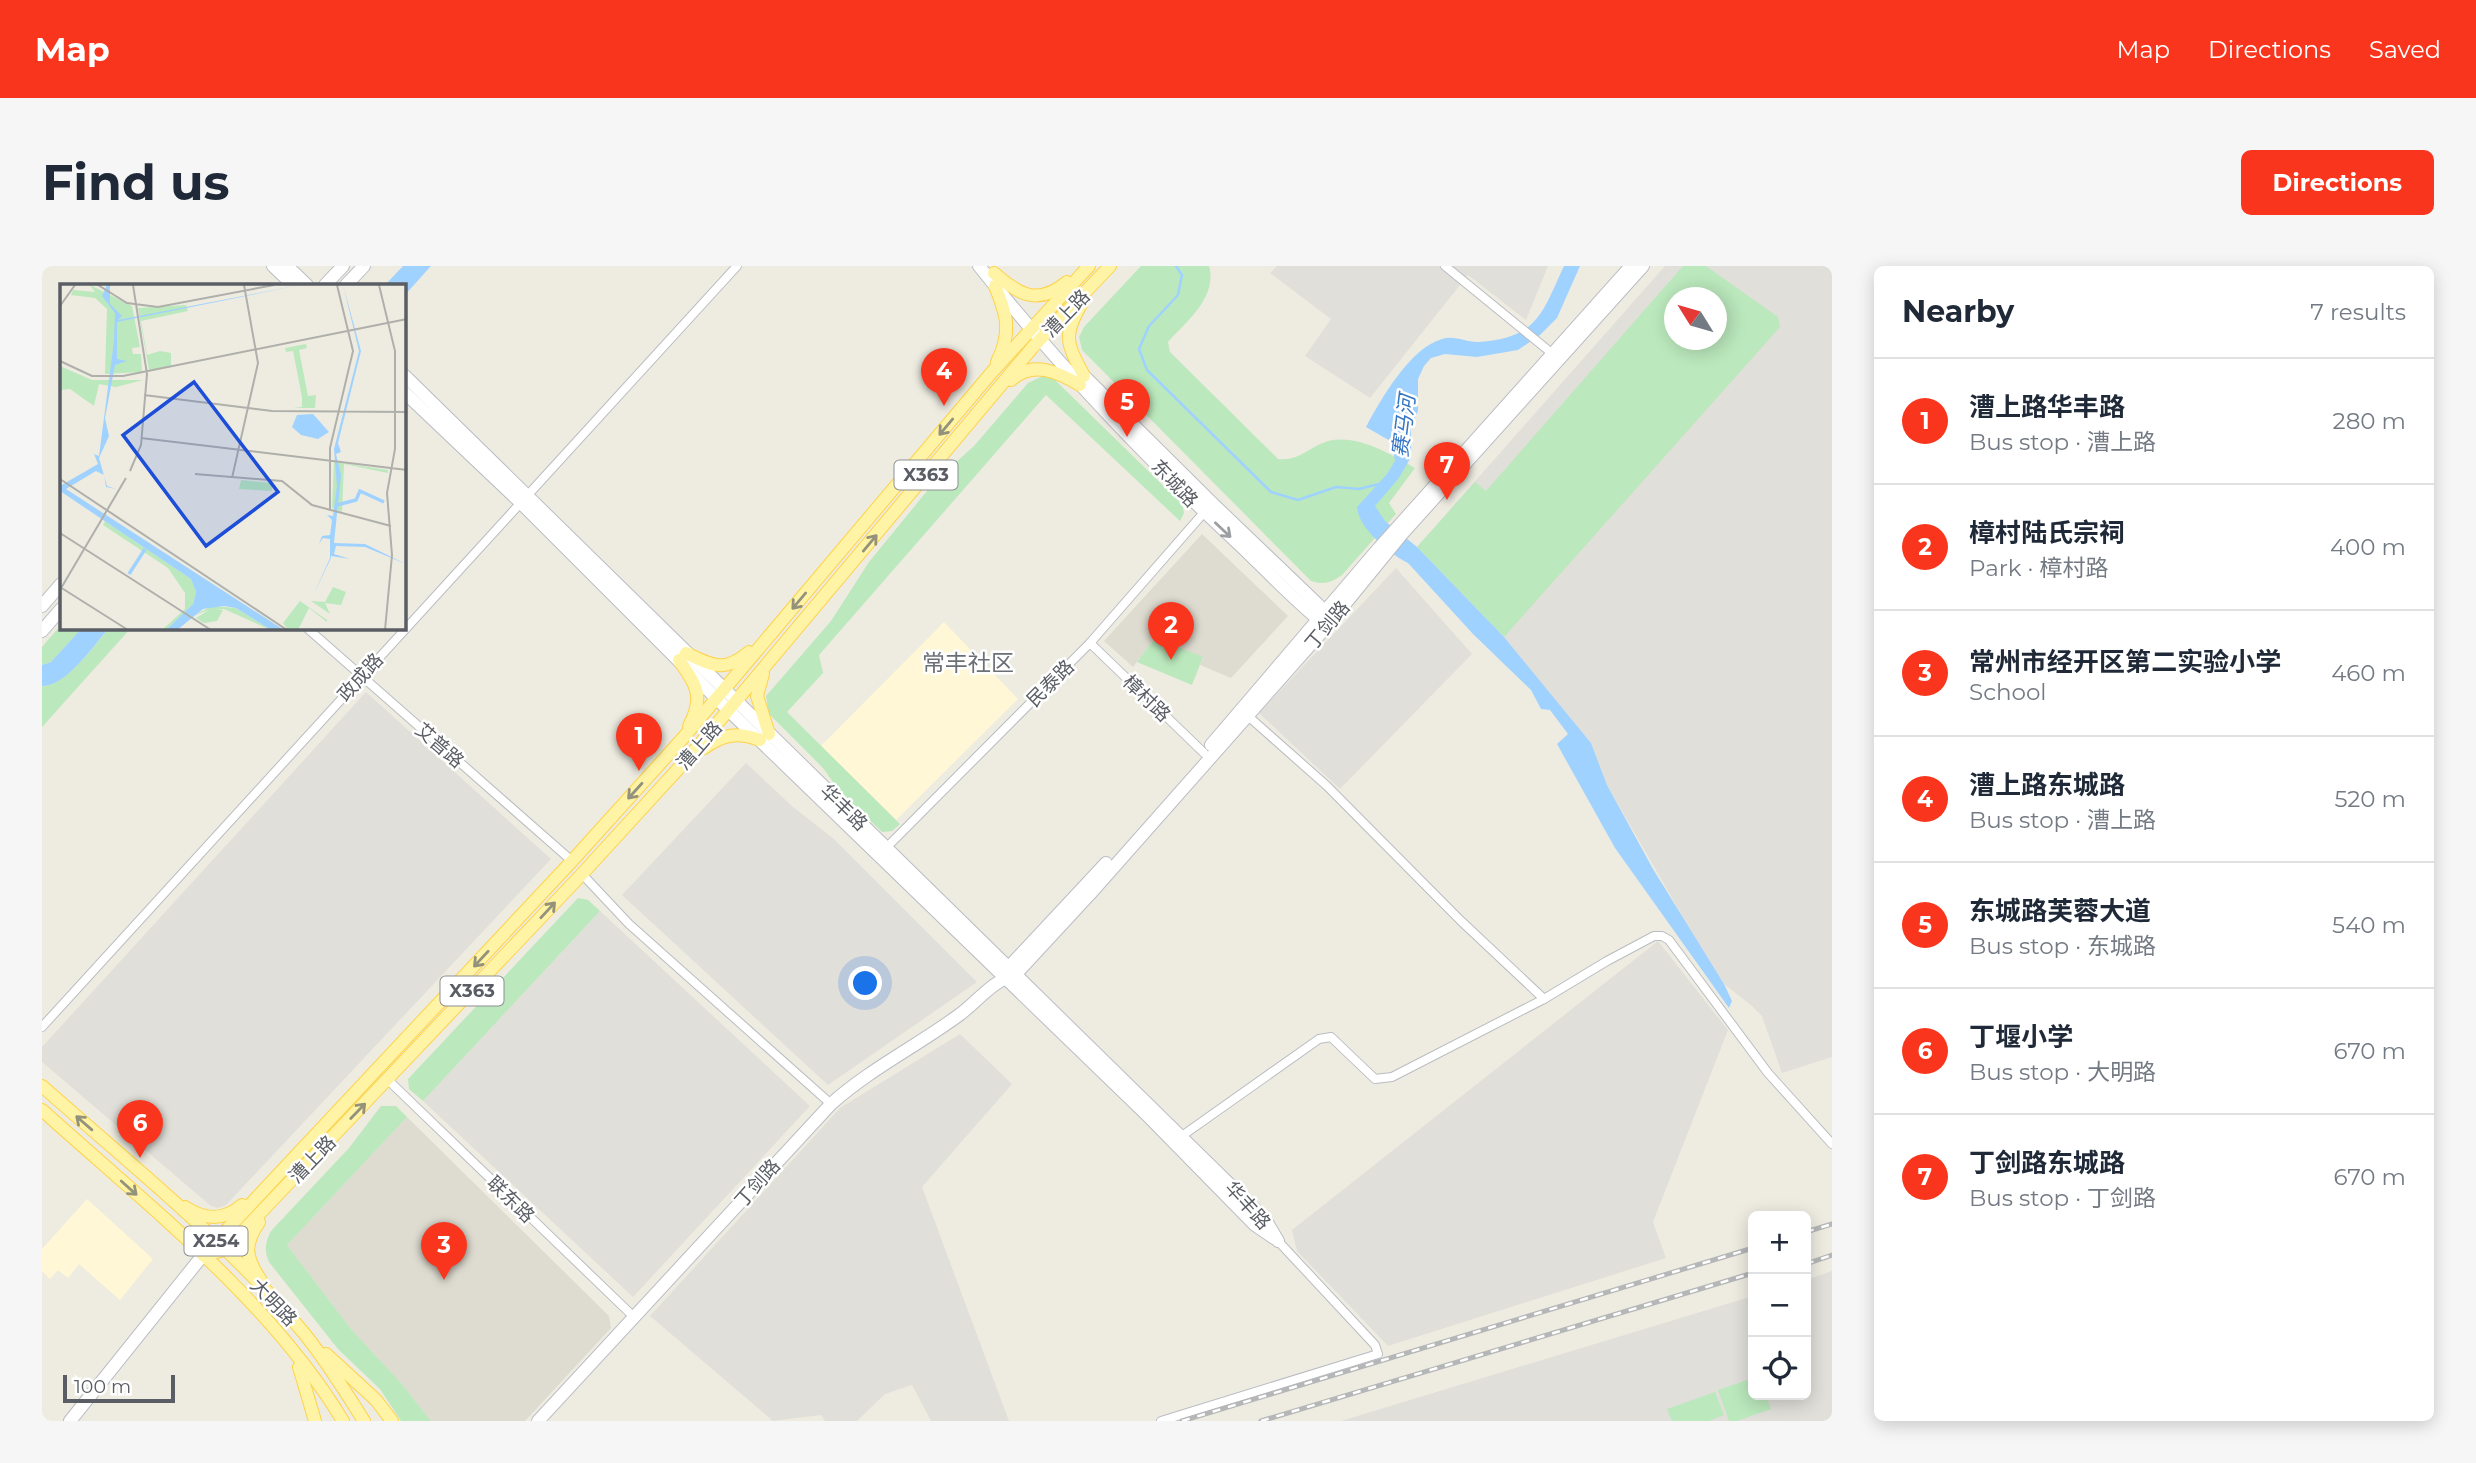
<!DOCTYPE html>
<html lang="en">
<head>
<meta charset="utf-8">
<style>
  body { margin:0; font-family:Montserrat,"Noto Sans SC",sans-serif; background:#f6f6f7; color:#1f2937 }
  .controls { position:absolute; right:21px; bottom:21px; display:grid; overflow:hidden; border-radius:10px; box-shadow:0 4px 18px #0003 }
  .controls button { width:63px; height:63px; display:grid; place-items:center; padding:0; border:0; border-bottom:2px solid #e0e1e3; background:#fff; color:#1f2937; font:35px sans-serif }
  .compass { position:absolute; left:1622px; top:21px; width:63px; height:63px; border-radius:50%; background:#fff; box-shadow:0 4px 18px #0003; rotate:307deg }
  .scale { position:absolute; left:21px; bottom:18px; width:112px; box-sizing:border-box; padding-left:7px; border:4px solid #5a5e64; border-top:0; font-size:19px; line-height:24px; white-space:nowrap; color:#5a5e64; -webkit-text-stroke:5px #fff; paint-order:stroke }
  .you { position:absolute; left:824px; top:718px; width:24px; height:24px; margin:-18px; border:5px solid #fff; border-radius:50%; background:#1a73e8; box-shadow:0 0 0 10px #1a73e833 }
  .badge { display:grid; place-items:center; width:46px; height:46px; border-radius:50%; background:#f9361d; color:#fff; font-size:23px; font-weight:700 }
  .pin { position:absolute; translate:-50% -58px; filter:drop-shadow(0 2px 4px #0008) }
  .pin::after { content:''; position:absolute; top:37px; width:24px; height:21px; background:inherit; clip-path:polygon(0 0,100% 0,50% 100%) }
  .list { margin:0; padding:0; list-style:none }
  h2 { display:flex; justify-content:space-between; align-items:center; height:91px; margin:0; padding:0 28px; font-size:30px }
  h2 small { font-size:23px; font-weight:400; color:#747a83 }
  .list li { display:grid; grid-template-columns:46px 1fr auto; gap:21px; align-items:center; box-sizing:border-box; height:126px; padding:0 28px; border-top:2px solid #e0e1e3 }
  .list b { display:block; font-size:26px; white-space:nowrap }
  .list p { margin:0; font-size:23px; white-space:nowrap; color:#747a83 }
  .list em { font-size:23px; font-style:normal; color:#747a83 }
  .icon { flex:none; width:38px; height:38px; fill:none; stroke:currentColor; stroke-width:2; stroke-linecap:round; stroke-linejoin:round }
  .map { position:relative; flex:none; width:1790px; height:1155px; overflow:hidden; border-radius:10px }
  header { display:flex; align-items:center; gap:42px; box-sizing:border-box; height:98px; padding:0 35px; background:#f9361d; color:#fff }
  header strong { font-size:33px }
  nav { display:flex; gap:38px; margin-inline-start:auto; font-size:24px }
  .intro { display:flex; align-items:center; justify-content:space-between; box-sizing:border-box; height:168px; padding:0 42px }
  h1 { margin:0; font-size:49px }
  .button { padding:18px 32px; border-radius:10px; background:#f9361d; color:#fff; font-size:24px; font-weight:700 }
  main { display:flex; gap:42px; padding:0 42px }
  aside { flex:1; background:#fff; border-radius:10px; box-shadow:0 4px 18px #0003 }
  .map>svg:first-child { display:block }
  .commercial { fill:#fff7d5 }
  .industrial { fill:#e1dfd9; fill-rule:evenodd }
  .education { fill:#dedbd0 }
  .green { fill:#bbe8bc; fill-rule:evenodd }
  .water { fill:#a0d2ff }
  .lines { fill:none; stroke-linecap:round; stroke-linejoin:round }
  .stream { stroke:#a0d2ff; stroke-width:2.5 }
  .street-casing { stroke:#b9bcc2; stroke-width:10 }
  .secondary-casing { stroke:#babdc4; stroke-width:14 }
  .primary-casing { stroke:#fed24a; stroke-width:14 }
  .street { stroke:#fff; stroke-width:8 }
  .secondary { stroke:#fff; stroke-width:12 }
  .primary { stroke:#fff4a5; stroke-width:12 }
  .rail-casing { stroke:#b5b6b7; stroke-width:5 }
  .rail { stroke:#fff; stroke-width:2.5; stroke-dasharray:8; stroke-linecap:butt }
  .oneway { stroke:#94927b }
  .oneway2 { stroke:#9c9ea2 }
  .labels { text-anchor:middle; stroke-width:5; stroke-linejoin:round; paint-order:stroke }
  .shield { fill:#fff; stroke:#8c8e92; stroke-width:2 }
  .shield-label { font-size:18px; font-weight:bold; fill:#5a5e64 }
  .street-label { font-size:19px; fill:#5a5e64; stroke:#fff }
  .water-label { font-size:21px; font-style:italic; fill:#3676c4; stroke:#fff }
  .quarter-label { font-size:23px; fill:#6b7076; stroke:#fff }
  .inset-river { fill:none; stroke:#a0d2ff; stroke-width:3.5 }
  .inset-road { fill:none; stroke:#afafab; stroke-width:2 }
  .view { fill:#1d4ed8; fill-opacity:0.15; stroke:#1d4ed8; stroke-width:3.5 }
  .inset-edge { fill:none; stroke:#5a5e64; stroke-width:3.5 }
</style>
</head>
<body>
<header>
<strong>Map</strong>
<nav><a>Map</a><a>Directions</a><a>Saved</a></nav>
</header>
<div class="intro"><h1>Find us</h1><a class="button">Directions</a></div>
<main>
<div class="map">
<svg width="1790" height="1155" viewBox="0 0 1790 1155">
  <rect width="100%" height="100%" fill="#eeece1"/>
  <!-- commercial -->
  <g class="commercial">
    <polygon points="902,356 976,433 854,554 779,480"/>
    <polygon points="45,933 111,993 78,1034 37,998 26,1012 16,1004 8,1013 0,1005 0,983"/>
  </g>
  <!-- industrial -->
  <g class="industrial">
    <polygon points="1235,0 1506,0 1484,54 1426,9 1328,132 1263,90 1289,53 1228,7"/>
    <path d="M1623 0H1790V791L1740 807 1720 750 1710 740 1682 718 1646 660 1565 519 1549 477 1462 371 1375 281ZM1632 32H1674V74H1632Z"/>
    <polygon points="1354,302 1430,388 1298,523 1217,447"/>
    <polygon points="324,426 509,593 184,939 176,942 169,940 0,796 0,781"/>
    <polygon points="704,497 751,541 792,573 935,716 786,819 580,629"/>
    <polygon points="558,645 768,840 591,1031 381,835"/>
    <polygon points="1616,675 1686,764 1611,956 1624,992 1346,1080 1255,985 1250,964"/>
    <polygon points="918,768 970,818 880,921 967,1155 889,1155 870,1119 843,1128 815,1155 783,1155 779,1149 731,1155 608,1050 798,842"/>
    <polygon points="1790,1005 1790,1155 1299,1155 1711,1030 1711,1129 1764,1129 1764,1014"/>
  </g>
  <!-- education -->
  <g class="education">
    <polygon points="1160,268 1246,350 1189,412 1158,399 1161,392 1113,372 1091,401 1062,375"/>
    <polygon points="365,851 567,1050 569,1062 483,1155 389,1155 359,1117 309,1063 245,979"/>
  </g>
  <!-- green -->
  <g class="green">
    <path d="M1099 0H1167C1176 31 1144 56 1126 76L1128 86 1236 193C1259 195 1266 181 1286 175 1316 168 1348 188 1373 202L1347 237 1354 248 1300 309C1289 317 1282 319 1269 315L1040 84 1037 71 1042 61Z"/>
    <path d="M1641 0H1664L1736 51 1738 61 1462 371 1375 281 1433 216 1444 225ZM1632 32H1674V74H1632Z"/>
    <polygon points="1001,110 1012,113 1140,238 1142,247 1138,255 1004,129 777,389 781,407 745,446 858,558 850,565 840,566 796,523 781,502 727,448 724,430 789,355 827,296 894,214 932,180 986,117"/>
    <polygon points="19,359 19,362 40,362 9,396 0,399 0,381"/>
    <path d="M67 362H89L0 461V420C23 421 53 379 67 362Z"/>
    <polygon points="1113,372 1161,391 1150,419 1095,396"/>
    <polygon points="536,632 546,634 558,645 381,835 367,823 366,813"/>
    <path d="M339 840H354L365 851 245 979 309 1063 359 1117 389 1155H359L338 1123 296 1083 227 996C222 984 223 977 229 965L307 882Z"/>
    <polygon points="1711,1112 1711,1129 1724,1129 1729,1143 1695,1155 1687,1155 1676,1124"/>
    <polygon points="1673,1126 1682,1149 1667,1155 1630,1155 1625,1143"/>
  </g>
  <!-- water -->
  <g class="water">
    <polygon points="361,0 389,0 362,30 362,19 343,19"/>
    <path d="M1522 0H1538L1515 52 1498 69 1476 84 1435 91 1403 88 1389 92 1382 100 1376 113V145L1369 160V191L1357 212 1333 240 1343 255 1375 281 1462 371 1549 477 1565 519 1611 603 1682 718 1690 735 1687 742 1573 582 1515 478 1526 468 1508 444 1499 443 1489 424 1431 368 1366 297C1348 288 1316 262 1315 241L1345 208 1353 195 1350 176 1324 161C1339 133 1368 82 1400 73 1413 69 1425 77 1437 76 1496 72 1500 47 1522 0Z"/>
    <path d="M40 362H67C52 379 24 421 0 420V399L9 396Z"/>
  </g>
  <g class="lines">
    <!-- stream -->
    <polyline class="stream" points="1134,0 1140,9 1136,29 1107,60 1097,83 1105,104 1229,226 1256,234 1294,221 1317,223 1337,218"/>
    <defs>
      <g id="street">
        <polyline points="1403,0 1512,89"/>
        <polyline points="265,362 530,595"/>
        <polyline points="1048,377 1162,487"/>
        <polyline points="1206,450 1285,520 1418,654 1502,733"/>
        <polyline points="842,584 1048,377 1165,243"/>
        <polyline points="540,608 587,658 789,838"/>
        <polyline points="0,761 695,0"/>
        <polyline points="346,814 593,1052"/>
        <polyline points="1137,872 1277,773 1289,771 1333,813 1350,811 1502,733 1565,695 1612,670 1620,670 1627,674 1726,807 1790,878"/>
        <polyline points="1119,1155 1336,1088 1333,1079 1236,975"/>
      </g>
      <g id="secondary">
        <polyline points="231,0 251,19"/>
        <polyline points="245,0 265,19"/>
        <path d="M937 0C1017 100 1106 194 1200 281 1227 307 1253 335 1282 358"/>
        <polyline points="283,19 301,0"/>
        <polyline points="304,19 322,0"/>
        <polyline points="1036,104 1170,237 1288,350"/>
        <polyline points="362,109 1223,953 1236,975"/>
        <polyline points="362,126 478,236 675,433 1108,852 1213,959 1232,972"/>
        <polyline points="0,340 19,318"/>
        <polyline points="0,365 19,343"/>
        <polyline points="1169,479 1337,282 1589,0"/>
        <polyline points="964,708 966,702 1064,597"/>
        <polyline points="28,1155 161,989"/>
        <path d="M496 1155 789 838C828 803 875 780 917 749 935 736 951 714 973 709L1048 628 1285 360 1360 268 1601 0"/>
      </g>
      <g id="primary">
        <path d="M952 7C977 29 996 40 1025 16"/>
        <path d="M953 20C965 49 970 66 955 96"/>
        <path d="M1040 37C1020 70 1025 78 1042 110"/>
        <path d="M969 114C991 94 1016 106 1038 119"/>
        <path d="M644 387C671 400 682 407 707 386"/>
        <path d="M637 394C654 419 663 430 647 460"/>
        <polyline points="721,408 715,430 727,468"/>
        <path d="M662 482C681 468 696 466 718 474"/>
        <path d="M0 820C88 898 186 976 261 1066 284 1094 303 1125 322 1155"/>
        <path d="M0 844C104 938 228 1034 301 1155"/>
        <path d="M143 941C163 954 182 955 200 939"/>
        <path d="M217 956C202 978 203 991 218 1013"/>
        <polyline points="161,989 183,984 540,608 647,491 990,82 1068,0"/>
        <polyline points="161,989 530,595 641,472 950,106 1047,0"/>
        <polyline points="284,1088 334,1134 350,1155"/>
        <polyline points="257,1101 273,1155"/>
      </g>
    </defs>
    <!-- street casing -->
    <use href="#street" class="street-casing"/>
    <!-- secondary casing -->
    <use href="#secondary" class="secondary-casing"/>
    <!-- primary casing -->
    <use href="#primary" class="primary-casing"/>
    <!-- street -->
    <use href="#street" class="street"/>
    <!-- secondary -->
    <use href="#secondary" class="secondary"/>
    <!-- primary -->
    <use href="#primary" class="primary"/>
    <defs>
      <g id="rail">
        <polyline points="1764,966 1790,958"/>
        <polyline points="1764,998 1790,989"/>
        <polyline points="1140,1155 1711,982"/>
        <polyline points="1219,1155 1711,1007"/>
      </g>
    </defs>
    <!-- rail casing -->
    <use href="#rail" class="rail-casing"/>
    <!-- rail -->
    <use href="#rail" class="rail"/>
  </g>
  <!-- one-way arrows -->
  <defs><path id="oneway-shaft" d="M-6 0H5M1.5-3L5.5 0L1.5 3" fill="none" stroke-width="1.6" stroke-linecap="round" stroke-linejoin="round" transform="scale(1.75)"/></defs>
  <g class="oneway">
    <use href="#oneway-shaft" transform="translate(904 161) rotate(130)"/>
    <use href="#oneway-shaft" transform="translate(828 277) rotate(-50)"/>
    <use href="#oneway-shaft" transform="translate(757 335) rotate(130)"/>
    <use href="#oneway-shaft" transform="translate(593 525) rotate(132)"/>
    <use href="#oneway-shaft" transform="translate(506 644) rotate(-47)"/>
    <use href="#oneway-shaft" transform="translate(439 693) rotate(133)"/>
    <use href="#oneway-shaft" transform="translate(316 845) rotate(-46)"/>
    <use href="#oneway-shaft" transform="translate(42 857) rotate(-139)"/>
    <use href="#oneway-shaft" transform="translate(87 922) rotate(42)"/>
  </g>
  <use class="oneway2" href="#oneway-shaft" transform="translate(1181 264) rotate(43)"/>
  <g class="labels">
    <!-- shield labels -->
    <g class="shield">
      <rect x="852.5" y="194.5" width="63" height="29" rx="5"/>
      <rect x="398.5" y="710.5" width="63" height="29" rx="5"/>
      <rect x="142.5" y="960.5" width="63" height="29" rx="5"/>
    </g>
    <g class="shield-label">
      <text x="884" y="215">X363</text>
      <text x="430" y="731">X363</text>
      <text x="174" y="981">X254</text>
    </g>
    <!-- street labels -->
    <g class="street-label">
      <text transform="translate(1024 47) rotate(-46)" y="7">漕上路</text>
      <text transform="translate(1133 217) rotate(46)" y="7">东城路</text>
      <text transform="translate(1285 359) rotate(-50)" y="7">丁剑路</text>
      <text transform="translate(318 411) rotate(-48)" y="7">政成路</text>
      <text transform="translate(1008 417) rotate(-45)" y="7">民泰路</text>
      <text transform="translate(1105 432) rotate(44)" y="7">樟村路</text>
      <text transform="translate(398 479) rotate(41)" y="7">艾普路</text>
      <text transform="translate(657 479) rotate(-49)" y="7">漕上路</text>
      <text transform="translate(802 541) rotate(44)" y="7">华丰路</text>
      <text transform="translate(270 893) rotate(-46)" y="7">漕上路</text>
      <text transform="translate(715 917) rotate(-48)" y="7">丁剑路</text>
      <text transform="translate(469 933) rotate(44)" y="7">联东路</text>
      <text transform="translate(1206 939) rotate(48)" y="7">华丰路</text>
      <text transform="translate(232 1036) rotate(46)" y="7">大明路</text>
    </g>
    <!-- water labels -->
    <g class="water-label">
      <text transform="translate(1362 160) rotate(-83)" y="7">赛马河</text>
    </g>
    <!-- quarter labels -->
    <g class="quarter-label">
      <text x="926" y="405">常丰社区</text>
    </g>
  </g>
  <!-- overview -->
  <g transform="translate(18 18)">
    <rect width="346" height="346" fill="#eeece1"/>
    <path d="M30 1 72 22 80 63 72 64 73 70H81L82 88 45 90 47 25 35 14 11 11 13 6 35 8ZM126 21 128 27 81 37 87 71 100 67 111 69V82L89 86 78 24ZM246 60 247 64 239 66 248 112 256 111 255 124H233L242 123V113L233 67 226 68 225 64ZM0 82 32 96H83L56 103 39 100 34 122 10 105 0 106ZM274 178 328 186V189L284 180 282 228 272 224ZM181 196 212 199V207L179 205ZM45 237 131 295 136 308 133 320 106 346H102L125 325V309L108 284 43 241ZM273 303 286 308 281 321 265 319 270 330 251 317 265 318ZM240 317 267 336V338L249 324 238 346H228L223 339ZM153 322 176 324 211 346 164 325 156 326H163L157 337 144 339 136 334 149 326 132 332Z" fill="#bbe8bc"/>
    <path d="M47 1H50V20L62 32 58 36 240 1 57 38V75L67 77 55 81 45 134 49 152 39 174 47 202 56 205 46 203 44 191 36 187 6 205 224 346H211L176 324 164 322 143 325 117 346H106L133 320 136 308 131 295 0 207V202L38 180 34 170 39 172 54 57 55 29 42 12ZM283 1 301 67 278 159 281 168 276 170 281 191 274 259 305 260 346 280 305 263 276 262 274 270 290 275 271 272V274L253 312 270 274V255L263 254 259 260 262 252 270 251 272 236 267 231 273 232 277 202 274 165 299 67ZM253 130 269 148 258 155 241 151 232 143 237 131Z" fill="#a0d2ff"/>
    <path class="inset-river" d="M277 221 296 216 300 207 324 218M69 290 85 265"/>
    <path class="inset-road" d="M38 1 67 19 98 23 214 1M319 1 335 67V165L327 209 332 271 325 346M0 22 15 1M0 77 32 92H63L347 35M84 111 212 127 347 128M81 154 347 186M70 187 81 161 87 90 73 1M135 190 222 197 252 221 331 242M172 194 198 79 184 1M0 195 227 346M270 227V164L293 67 277 1M0 249 151 346M0 303 68 346M0 306 66 194"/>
    <path class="view" d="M134 98 218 208 146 262 63 151Z"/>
    <rect width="346" height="346" class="inset-edge"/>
  </g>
</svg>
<div class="controls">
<button>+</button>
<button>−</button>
<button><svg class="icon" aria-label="locate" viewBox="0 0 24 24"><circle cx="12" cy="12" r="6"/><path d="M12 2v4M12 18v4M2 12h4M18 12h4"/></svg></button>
</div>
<svg class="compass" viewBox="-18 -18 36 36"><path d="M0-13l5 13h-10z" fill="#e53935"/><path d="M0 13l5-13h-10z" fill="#747a83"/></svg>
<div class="scale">100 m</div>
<div class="you"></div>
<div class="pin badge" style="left:597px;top:505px">1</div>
<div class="pin badge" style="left:1129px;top:394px">2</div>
<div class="pin badge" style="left:402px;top:1014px">3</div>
<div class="pin badge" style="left:902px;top:140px">4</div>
<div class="pin badge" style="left:1085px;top:171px">5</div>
<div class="pin badge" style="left:98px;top:892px">6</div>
<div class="pin badge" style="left:1405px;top:234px">7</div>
</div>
<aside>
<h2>Nearby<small>7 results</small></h2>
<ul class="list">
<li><span class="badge">1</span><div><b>漕上路华丰路</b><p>Bus stop · 漕上路</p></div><em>280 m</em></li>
<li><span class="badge">2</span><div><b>樟村陆氏宗祠</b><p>Park · 樟村路</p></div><em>400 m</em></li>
<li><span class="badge">3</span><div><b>常州市经开区第二实验小学</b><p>School</p></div><em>460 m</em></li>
<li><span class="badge">4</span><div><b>漕上路东城路</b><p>Bus stop · 漕上路</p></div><em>520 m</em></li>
<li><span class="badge">5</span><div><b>东城路芙蓉大道</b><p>Bus stop · 东城路</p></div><em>540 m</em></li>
<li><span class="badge">6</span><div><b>丁堰小学</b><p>Bus stop · 大明路</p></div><em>670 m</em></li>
<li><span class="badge">7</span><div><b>丁剑路东城路</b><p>Bus stop · 丁剑路</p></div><em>670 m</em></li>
</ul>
</aside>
</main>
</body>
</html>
